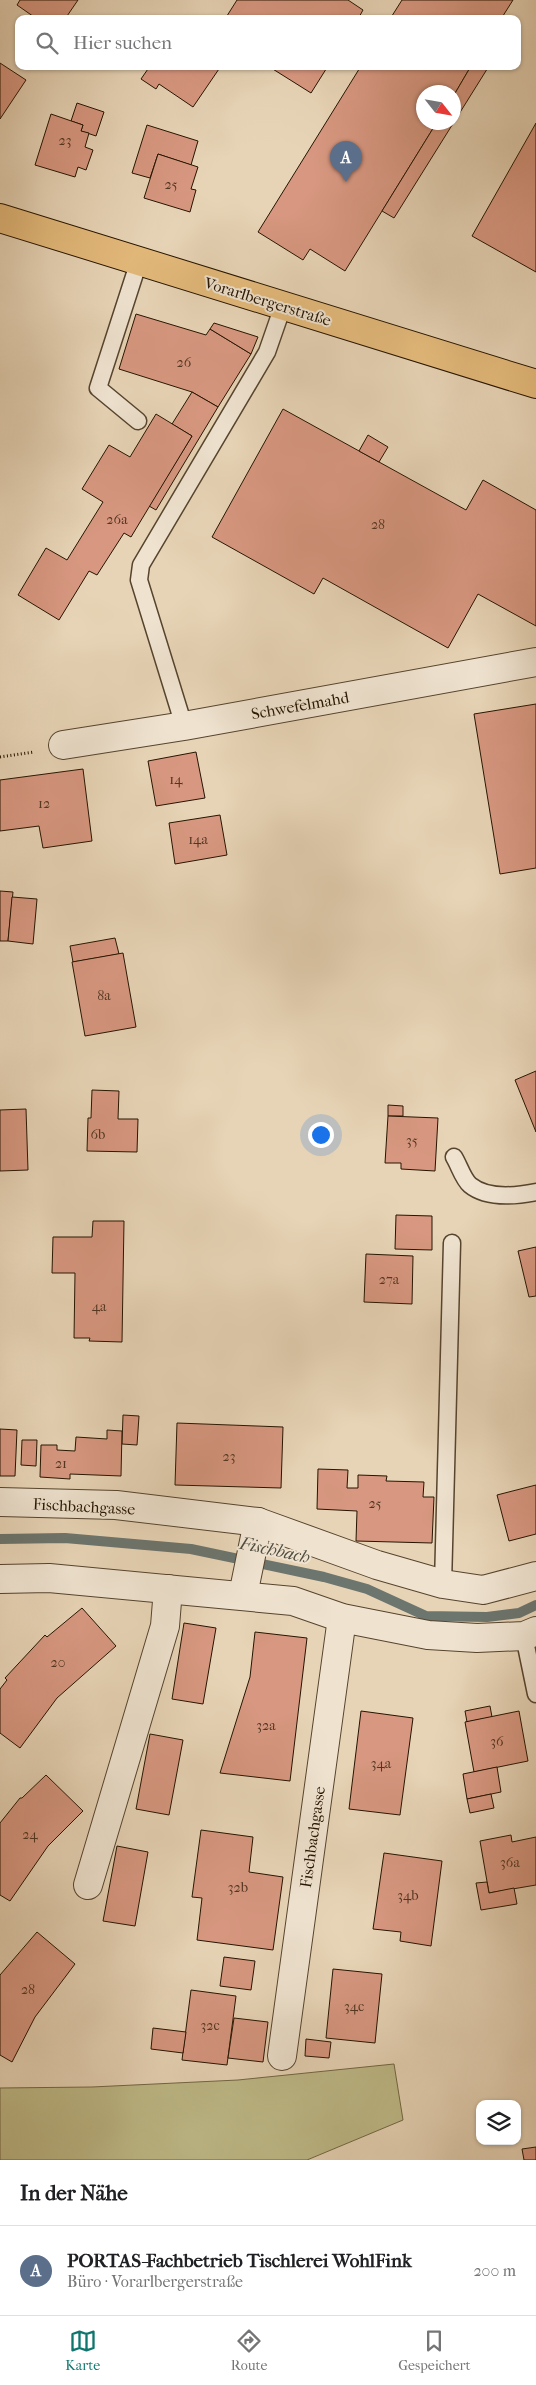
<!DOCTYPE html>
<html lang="de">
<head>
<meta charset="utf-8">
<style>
  body { margin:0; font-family:"IM FELL French Canon",serif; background:#f2f2f2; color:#202124 }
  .controls { position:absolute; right:15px; bottom:15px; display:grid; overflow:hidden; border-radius:10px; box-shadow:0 1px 4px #0004 }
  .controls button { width:45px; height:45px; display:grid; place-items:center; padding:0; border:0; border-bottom:1px solid #e0e0e0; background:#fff; color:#202124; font:25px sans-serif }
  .compass { position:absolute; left:416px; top:85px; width:45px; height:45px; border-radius:50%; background:#fff; box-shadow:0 1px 4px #0004; rotate:121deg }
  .you { position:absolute; left:320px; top:1134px; width:18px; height:18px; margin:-12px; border:4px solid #fff; border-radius:50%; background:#1a73e8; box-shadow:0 0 0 8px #1a73e833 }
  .badge { display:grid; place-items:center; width:32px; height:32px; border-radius:50%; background:#0f766e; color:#fff; font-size:16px; font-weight:700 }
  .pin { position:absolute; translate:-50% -41px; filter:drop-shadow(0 1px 2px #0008) }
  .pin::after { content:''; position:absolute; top:26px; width:18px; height:15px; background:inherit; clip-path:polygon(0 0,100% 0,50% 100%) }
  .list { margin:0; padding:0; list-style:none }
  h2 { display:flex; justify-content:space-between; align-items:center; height:65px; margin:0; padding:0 20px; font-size:21px }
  h2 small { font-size:16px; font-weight:400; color:#757577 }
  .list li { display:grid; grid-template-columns:32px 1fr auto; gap:15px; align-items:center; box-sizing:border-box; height:90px; padding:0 20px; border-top:1px solid #e0e0e0 }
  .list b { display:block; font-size:19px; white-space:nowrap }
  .list p { margin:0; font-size:16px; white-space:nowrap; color:#757577 }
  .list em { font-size:16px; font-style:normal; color:#757577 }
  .icon { flex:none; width:28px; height:28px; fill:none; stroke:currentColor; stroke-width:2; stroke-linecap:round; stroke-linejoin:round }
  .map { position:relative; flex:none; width:536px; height:2160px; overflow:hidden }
  .search { position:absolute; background:#fff; box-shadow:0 1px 4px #0004; left:15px; right:15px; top:15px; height:55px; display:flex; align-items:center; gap:12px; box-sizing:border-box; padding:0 18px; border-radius:10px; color:#757577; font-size:19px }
  .sheet { height:155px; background:#fff }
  nav { display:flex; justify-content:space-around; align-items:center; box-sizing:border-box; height:70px; border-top:1px solid #e0e0e0; background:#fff; font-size:14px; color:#757577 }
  nav a { display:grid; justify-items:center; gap:2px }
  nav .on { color:#0f766e }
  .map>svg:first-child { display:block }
  .green { fill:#beba88; stroke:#726744 }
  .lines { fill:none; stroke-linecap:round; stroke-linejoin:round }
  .stream { stroke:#6c756e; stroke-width:10 }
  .building { fill:#d79780; stroke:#261400 }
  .lane-casing { stroke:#56442e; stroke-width:19 }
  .street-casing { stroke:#56442e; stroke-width:30 }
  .primary-casing { stroke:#261400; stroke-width:30 }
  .path { stroke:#261400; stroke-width:3; stroke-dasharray:1 2.5; stroke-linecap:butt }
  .lane { stroke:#efe3d0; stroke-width:16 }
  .street { stroke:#efe3d0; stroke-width:28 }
  .primary { stroke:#e4ba7b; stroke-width:28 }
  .labels { text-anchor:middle; stroke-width:4; stroke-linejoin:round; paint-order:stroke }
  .number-label { font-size:14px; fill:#523520 }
  .street-label { font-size:16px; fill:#261400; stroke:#efe3d0 }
  .water-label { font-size:18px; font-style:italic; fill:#4f4d40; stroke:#efe3d0 }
</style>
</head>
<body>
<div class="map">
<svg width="536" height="2160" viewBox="0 0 536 2160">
  <rect width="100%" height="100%" fill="#e7d4b6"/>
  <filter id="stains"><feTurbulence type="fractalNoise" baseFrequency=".004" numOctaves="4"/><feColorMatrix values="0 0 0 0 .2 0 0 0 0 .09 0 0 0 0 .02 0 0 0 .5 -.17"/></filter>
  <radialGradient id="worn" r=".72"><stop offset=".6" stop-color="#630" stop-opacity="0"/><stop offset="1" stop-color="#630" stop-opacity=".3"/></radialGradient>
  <!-- green -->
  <polygon class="green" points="394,2064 403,2120 307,2160 0,2160 0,2088 92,2087 238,2080"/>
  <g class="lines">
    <!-- stream -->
    <polyline class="stream" points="0,1539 65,1538 191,1549 324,1577 367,1589 426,1616 487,1617 519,1613 536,1605"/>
  </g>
  <!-- building -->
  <g class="building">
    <polygon points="20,0 78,0 65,19 37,19 17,5"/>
    <polygon points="237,0 348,0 363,10 358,19 225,19"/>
    <polygon points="402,0 513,0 501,19 390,19"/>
    <polygon points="0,63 26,80 0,119"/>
    <polygon points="150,66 221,66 193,107 159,84 156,89 141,79"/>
    <polygon points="268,66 328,66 311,93"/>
    <polygon points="361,66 471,66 454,95 454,92 424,92 424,122 437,122 345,271 310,249 303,260 258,232"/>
    <polygon points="471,66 489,66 394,218 382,211 437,122 454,122 454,95"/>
    <polygon points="77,103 104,112 96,136 81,131 83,125 71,121"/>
    <polygon points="51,114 83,125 81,131 89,133 85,147 93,150 86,170 78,167 75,177 35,165"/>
    <polygon points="536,123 536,272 472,236"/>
    <polygon points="147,125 198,141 191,165 158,154 150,178 132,173"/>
    <polygon points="158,154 198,167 191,189 196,190 190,212 144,198"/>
    <polygon points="136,314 206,335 210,329 251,354 218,407 192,392 119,369"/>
    <polygon points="214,323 258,337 251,354 210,329"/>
    <polygon points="192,392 218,407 156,510 149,506 192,436 172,424"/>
    <polygon points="283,409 466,510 483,480 536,510 536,626 478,594 448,648 323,578 314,594 212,537"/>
    <polygon points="156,414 192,436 131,537 124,533 97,575 89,571 59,620 18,595 46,548 67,560 103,502 82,489 109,445 130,457"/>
    <polygon points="368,435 388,447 379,462 359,451"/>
    <polygon points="536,704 536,868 500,874 474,714"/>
    <polygon points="196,752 205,798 156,806 148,761"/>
    <polygon points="83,769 92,841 43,848 39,826 0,831 0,780"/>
    <polygon points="220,815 227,855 175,864 169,823"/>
    <polygon points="0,891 13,892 8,941 0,941"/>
    <polygon points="12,897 37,899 33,944 8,941"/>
    <polygon points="115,938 119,954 73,962 70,946"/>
    <polygon points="123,953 136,1027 85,1036 72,962"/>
    <polygon points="536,1071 536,1132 515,1080"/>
    <polygon points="92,1090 119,1091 118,1119 138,1119 137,1152 87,1151 88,1118 91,1118"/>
    <polygon points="388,1105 403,1106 403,1116 388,1116"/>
    <polygon points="26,1109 28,1170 0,1171 0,1110"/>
    <polygon points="388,1116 438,1118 435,1171 401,1169 401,1163 385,1163"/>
    <polygon points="396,1215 432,1216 432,1250 395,1249"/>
    <polygon points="93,1221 124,1221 122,1342 89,1341 90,1338 74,1338 75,1273 52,1273 53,1237 92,1237"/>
    <polygon points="536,1247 536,1296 529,1297 518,1251"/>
    <polygon points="366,1254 413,1256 412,1304 364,1302"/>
    <polygon points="123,1415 139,1416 137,1445 122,1444"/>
    <polygon points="177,1423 283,1427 281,1488 175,1485"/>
    <polygon points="0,1429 17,1430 15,1476 0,1476"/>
    <polygon points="107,1430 122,1431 121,1476 70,1474 70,1479 40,1477 41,1445 57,1445 57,1450 75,1451 76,1437 107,1439"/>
    <polygon points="22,1440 37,1440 36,1466 21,1465"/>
    <polygon points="318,1469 348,1470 347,1488 358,1488 358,1475 387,1476 386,1481 424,1482 423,1497 434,1497 432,1543 356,1541 357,1511 317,1509"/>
    <polygon points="536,1485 536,1534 509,1541 497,1495"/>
    <polygon points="82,1608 116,1646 57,1698 20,1748 0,1733 0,1689 7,1680 5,1678 45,1635 47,1637"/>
    <polygon points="184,1623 216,1628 203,1704 172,1699"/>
    <polygon points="255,1632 307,1638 290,1781 220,1773 250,1677"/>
    <polygon points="490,1706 492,1717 467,1722 465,1711"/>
    <polygon points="361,1711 413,1718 400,1815 349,1809"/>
    <polygon points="519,1711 528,1761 474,1772 465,1722"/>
    <polygon points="150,1734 183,1740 169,1815 136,1809"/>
    <polygon points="497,1767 501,1792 467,1799 463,1774"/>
    <polygon points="46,1775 83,1811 48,1846 10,1901 0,1895 0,1823 20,1798 22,1798"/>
    <polygon points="491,1794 494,1808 470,1813 467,1799"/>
    <polygon points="201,1830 253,1837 249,1872 283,1877 273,1950 197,1940 202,1898 192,1897"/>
    <polygon points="511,1835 512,1842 536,1837 536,1885 489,1893 480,1841"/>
    <polygon points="117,1846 148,1852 135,1926 103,1921"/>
    <polygon points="384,1853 442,1861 431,1946 400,1941 401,1932 373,1929"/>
    <polygon points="487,1882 489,1893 514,1888 517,1904 481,1910 476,1883"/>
    <polygon points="37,1932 75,1964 35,2017 12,2062 0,2055 0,1975"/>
    <polygon points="224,1957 255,1961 251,1990 220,1986"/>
    <polygon points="333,1969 382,1974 375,2043 326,2038"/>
    <polygon points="191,1990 236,1996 227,2065 182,2060"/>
    <polygon points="234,2018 268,2022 263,2062 228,2058"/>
    <polygon points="153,2028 186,2032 183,2053 151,2049"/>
    <polygon points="306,2039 331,2042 329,2058 305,2056"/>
    <polygon points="536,2147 536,2160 524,2160 522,2149"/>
  </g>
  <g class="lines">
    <defs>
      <g id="lane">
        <polyline points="138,421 98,388 139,261"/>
        <polyline points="184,726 139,580 141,565 267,352 283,306"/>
        <path d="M454 1157C459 1165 463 1179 470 1185 487 1199 516 1196 536 1192"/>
        <polyline points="443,1584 452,1243"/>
        <polyline points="524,1636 536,1694"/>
      </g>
      <g id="street">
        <polyline points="63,745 184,726 536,662"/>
        <polyline points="0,1502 116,1505 258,1522 377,1565 443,1584 483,1590 536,1576"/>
        <polyline points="0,1579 49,1578 293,1601 342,1618 428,1635 477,1638 524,1636 536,1631"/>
        <polyline points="243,1595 258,1522"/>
        <polyline points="88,1885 165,1626 168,1589"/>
        <polyline points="282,2056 342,1618"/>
      </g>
      <polyline id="primary" points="0,218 536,384"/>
    </defs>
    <!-- lane casing -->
    <use href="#lane" class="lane-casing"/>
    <!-- street casing -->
    <use href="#street" class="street-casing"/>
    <!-- primary casing -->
    <use href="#primary" class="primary-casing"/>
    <!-- path -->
    <polyline class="path" points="0,757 34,752"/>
    <!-- lane -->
    <use href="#lane" class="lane"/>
    <!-- street -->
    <use href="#street" class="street"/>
    <!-- primary -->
    <use href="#primary" class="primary"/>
  </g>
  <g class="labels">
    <!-- number labels -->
    <g class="number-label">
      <text x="65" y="145">23</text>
      <text x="171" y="189">25</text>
      <text x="184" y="367">26</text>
      <text x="117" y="524">26a</text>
      <text x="378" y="529">28</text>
      <text x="176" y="784">14</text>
      <text x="44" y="808">12</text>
      <text x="198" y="844">14a</text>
      <text x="104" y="1000">8a</text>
      <text x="98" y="1139">6b</text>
      <text x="412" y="1145">35</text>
      <text x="389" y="1284">27a</text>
      <text x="99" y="1311">4a</text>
      <text x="229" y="1461">23</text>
      <text x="61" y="1468">21</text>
      <text x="375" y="1508">25</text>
      <text x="58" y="1667">20</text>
      <text x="266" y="1730">32a</text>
      <text x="497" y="1746">36</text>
      <text x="381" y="1768">34a</text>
      <text x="30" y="1839">24</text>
      <text x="510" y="1867">36a</text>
      <text x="238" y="1892">32b</text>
      <text x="408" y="1900">34b</text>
      <text x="28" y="1994">28</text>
      <text x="354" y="2011">34c</text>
      <text x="210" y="2030">32c</text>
    </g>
    <!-- street labels -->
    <g class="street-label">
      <text transform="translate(268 301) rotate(17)" y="6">Vorarlbergerstraße</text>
      <text transform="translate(300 705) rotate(-10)" y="6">Schwefelmahd</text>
      <text transform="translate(84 1506) rotate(3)" y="6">Fischbachgasse</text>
      <text transform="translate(312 1837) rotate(-82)" y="6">Fischbachgasse</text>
    </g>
    <!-- water labels -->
    <g class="water-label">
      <text transform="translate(275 1550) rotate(12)" y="6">Fischbach</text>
    </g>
  </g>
  <rect width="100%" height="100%" filter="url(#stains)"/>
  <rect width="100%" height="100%" fill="url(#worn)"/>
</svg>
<div class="controls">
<button><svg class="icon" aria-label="layers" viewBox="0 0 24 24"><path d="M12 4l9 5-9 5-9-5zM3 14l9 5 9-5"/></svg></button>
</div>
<svg class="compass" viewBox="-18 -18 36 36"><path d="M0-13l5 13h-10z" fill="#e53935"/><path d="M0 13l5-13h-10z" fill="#757577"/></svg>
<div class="you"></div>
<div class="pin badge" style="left:346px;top:182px;background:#5c6f8a">A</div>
<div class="search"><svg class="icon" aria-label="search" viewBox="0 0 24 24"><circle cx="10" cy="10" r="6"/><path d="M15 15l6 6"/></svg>Hier suchen</div>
</div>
<section class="sheet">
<h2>In der Nähe<small></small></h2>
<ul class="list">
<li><span class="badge" style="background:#5c6f8a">A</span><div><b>PORTAS-Fachbetrieb Tischlerei WohlFink</b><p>Büro · Vorarlbergerstraße</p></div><em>200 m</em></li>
</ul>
</section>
<nav>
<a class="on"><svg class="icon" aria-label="map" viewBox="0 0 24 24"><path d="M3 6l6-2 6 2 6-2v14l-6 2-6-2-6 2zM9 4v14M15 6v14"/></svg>Karte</a>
<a><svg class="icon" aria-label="directions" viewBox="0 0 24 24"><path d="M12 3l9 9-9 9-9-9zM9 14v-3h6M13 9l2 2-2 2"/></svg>Route</a>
<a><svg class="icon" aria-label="saved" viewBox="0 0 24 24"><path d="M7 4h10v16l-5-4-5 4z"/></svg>Gespeichert</a>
</nav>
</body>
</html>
